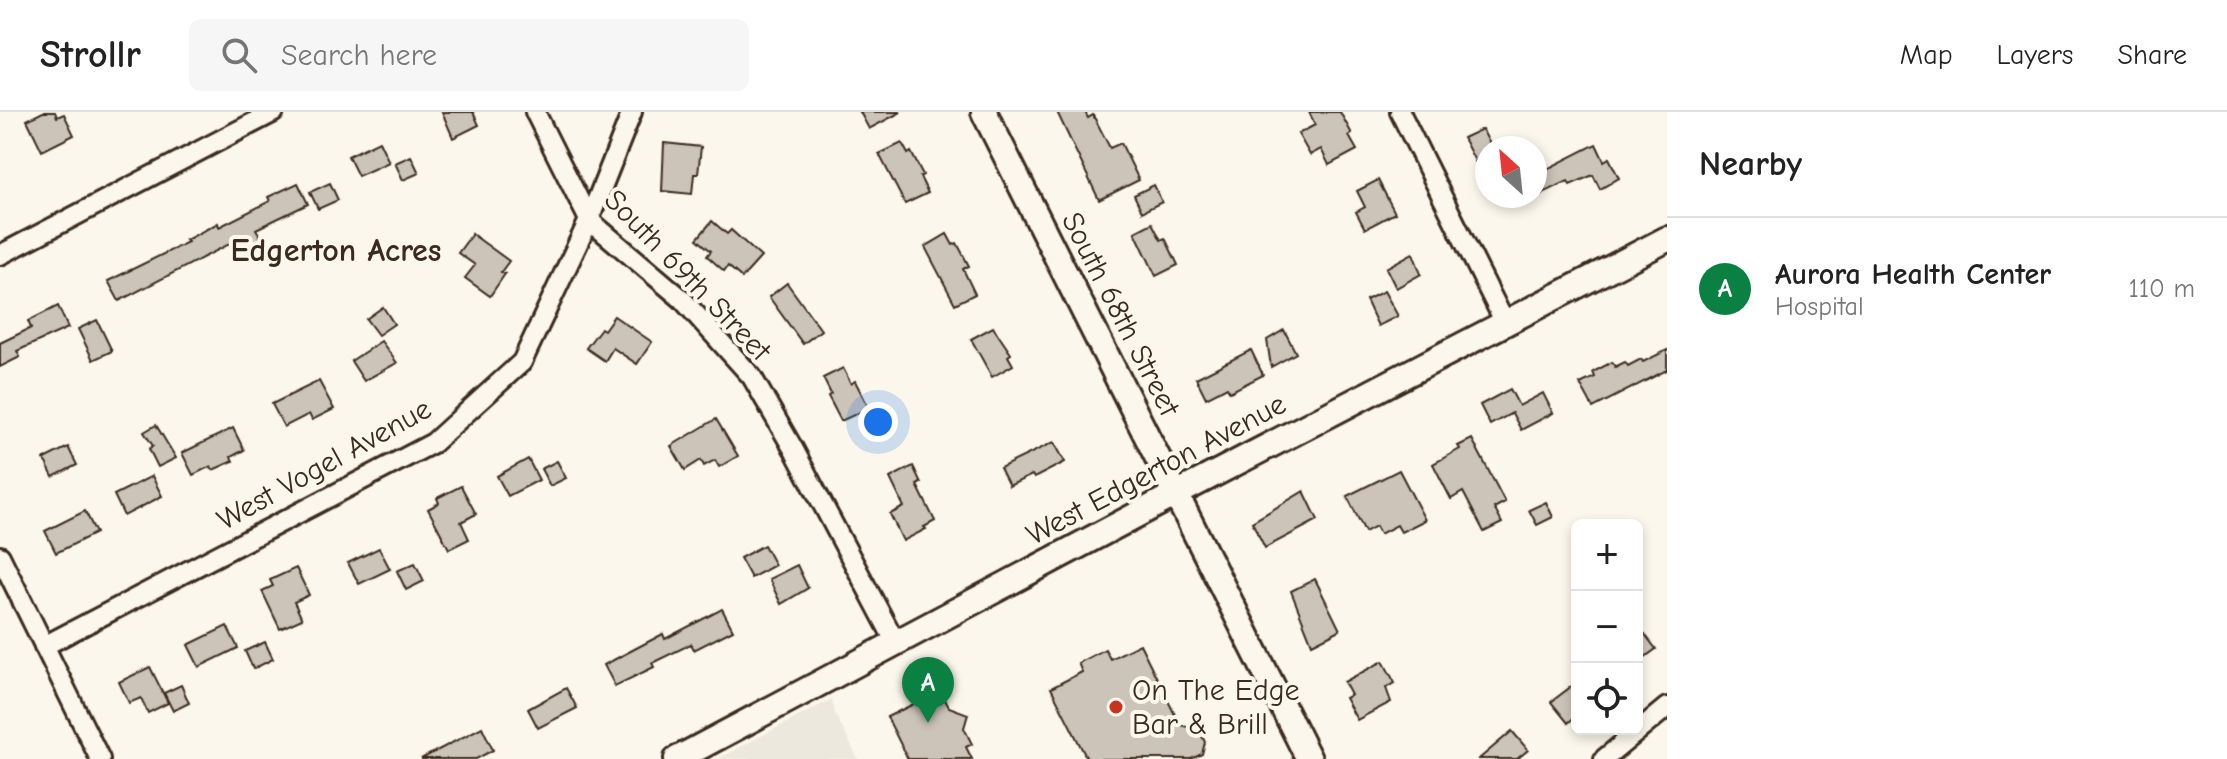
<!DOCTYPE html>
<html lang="en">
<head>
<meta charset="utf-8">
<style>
  body { margin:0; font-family:"Comic Neue",sans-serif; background:#f6f6f6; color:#222 }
  .controls { position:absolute; right:24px; bottom:24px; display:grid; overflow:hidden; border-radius:12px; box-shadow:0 4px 12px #0003 }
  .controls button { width:72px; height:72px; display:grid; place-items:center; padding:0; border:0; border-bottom:2px solid #e0e0e0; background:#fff; color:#222; font:40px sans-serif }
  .compass { position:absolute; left:1475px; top:24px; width:72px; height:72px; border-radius:50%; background:#fff; box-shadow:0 4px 12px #0003; rotate:333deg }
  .you { position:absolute; left:878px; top:310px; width:28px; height:28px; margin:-20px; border:6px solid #fff; border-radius:50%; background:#1a73e8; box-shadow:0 0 0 12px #1a73e833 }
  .badge { display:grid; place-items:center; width:52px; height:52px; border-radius:50%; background:#0b8043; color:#fff; font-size:26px; font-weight:700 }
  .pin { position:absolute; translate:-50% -66px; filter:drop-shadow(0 2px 4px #0008) }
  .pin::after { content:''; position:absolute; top:42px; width:28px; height:24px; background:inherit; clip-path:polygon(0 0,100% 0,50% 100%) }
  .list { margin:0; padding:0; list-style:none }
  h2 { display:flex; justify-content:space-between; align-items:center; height:104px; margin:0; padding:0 32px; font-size:34px }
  h2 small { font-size:26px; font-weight:400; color:#767676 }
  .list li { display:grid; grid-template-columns:52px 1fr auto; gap:24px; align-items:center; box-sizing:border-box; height:144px; padding:0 32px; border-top:2px solid #e0e0e0 }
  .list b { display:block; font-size:30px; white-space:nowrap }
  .list p { margin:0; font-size:26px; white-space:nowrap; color:#767676 }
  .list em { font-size:26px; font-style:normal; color:#767676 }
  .icon { flex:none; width:44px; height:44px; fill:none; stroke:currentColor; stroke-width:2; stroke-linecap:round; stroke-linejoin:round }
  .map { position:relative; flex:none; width:1667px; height:647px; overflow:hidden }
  header { display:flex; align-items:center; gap:48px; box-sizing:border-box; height:112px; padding:0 40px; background:#fff; border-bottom:2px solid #e0e0e0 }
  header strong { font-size:38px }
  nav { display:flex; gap:44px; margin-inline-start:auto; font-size:28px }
  .search { width:560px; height:72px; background:#f6f6f6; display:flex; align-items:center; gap:20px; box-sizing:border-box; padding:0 28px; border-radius:12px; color:#767676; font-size:30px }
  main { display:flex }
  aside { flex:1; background:#fff }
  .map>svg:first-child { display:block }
  .built { fill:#ede8dd }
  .building { fill:#ccc4b9; stroke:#3b2a1e; stroke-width:2 }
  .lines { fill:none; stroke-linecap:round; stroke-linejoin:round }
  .street-casing { stroke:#3b2a1e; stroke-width:24 }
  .secondary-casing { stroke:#3b2a1e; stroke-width:30 }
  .street { stroke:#fbf7ec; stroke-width:18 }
  .secondary { stroke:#fbf7ec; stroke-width:24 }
  .poi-dot { fill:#c8321e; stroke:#fbf7ec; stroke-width:3 }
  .labels { text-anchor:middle; stroke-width:8; stroke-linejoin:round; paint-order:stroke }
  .street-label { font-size:30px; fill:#3b2a1e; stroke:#fbf7ec }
  .poi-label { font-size:30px; fill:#3b2a1e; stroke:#fbf7ec; text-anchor:start }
  .neighbourhood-label { font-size:32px; font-weight:bold; fill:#3b2a1e; stroke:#fbf7ec }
</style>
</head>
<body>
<header>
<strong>Strollr</strong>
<div class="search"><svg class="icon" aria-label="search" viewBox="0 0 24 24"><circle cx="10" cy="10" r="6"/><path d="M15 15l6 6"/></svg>Search here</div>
<nav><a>Map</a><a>Layers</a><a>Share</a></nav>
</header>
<main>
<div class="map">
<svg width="1667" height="647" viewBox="0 0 1667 647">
  <rect width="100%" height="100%" fill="#fbf7ec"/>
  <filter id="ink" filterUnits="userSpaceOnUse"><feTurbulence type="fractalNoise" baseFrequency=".0125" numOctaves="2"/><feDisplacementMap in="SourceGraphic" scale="16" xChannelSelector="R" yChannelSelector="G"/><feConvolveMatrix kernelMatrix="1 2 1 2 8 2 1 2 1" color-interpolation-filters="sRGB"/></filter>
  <g filter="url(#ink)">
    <!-- built -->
    <polygon class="built" points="832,587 835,602 858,647 717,647"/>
    <!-- building -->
    <g class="building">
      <polygon points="43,0 55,0 57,5 64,2 74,23 42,39 27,8"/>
      <polygon points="442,0 473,0 479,13 453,26"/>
      <polygon points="860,0 901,0 869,17"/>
      <polygon points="1057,0 1085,0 1088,6 1093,3 1110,36 1121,31 1139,68 1099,88"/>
      <polygon points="1309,0 1340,0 1352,22 1349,24 1357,38 1329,53 1321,37 1310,43 1298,22 1315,13"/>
      <polygon points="1482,17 1492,36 1487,36 1487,48 1477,53 1463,26"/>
      <polygon points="379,29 389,50 358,64 348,44"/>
      <polygon points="664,31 701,35 698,62 694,62 692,82 662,79"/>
      <polygon points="902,31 908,42 911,40 923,63 920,65 928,81 905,92 879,42"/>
      <polygon points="1596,32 1604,49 1609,46 1619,66 1600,77 1593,63 1570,73 1568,69 1535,85 1535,63"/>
      <polygon points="411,44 419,61 403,68 395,51"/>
      <polygon points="1378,68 1395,101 1365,117 1356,100 1365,95 1357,79"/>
      <polygon points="298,71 308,92 256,117 262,127 242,138 237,128 119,189 108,169 188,130 186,128 218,111 219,115 270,89 268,85"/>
      <polygon points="330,71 338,88 318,97 310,80"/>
      <polygon points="1154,73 1162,90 1142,100 1134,83"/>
      <polygon points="712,109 727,122 731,118 761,145 742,166 728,154 724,159 707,144 711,139 697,127"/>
      <polygon points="1152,111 1161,128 1165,126 1178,153 1156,164 1135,120"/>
      <polygon points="472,122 509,149 501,160 505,162 490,184 465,166 475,153 458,141"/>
      <polygon points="947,122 953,133 957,131 969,154 963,157 975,182 955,192 925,135"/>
      <polygon points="1413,141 1421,162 1396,176 1386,156"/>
      <polygon points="787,171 821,218 803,232 769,185"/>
      <polygon points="1384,179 1398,204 1378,214 1366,188"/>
      <polygon points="58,194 68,216 17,239 20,245 0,255 0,231 31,216 28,209"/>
      <polygon points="383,195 394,212 378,223 366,207"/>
      <polygon points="614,204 652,230 637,252 613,236 605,249 586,236 601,216 604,218"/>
      <polygon points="97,208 112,239 93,248 78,217"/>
      <polygon points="993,215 1011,242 1008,244 1013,253 992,265 971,227"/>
      <polygon points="1284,218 1296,241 1271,255 1267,228"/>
      <polygon points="381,229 397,251 364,269 351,249"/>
      <polygon points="1251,238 1263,263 1230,280 1227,275 1206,286 1196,266"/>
      <polygon points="1667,238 1667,258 1593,296 1580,272 1595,265 1593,260 1612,250 1615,255 1625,250 1628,254 1641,247 1643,250"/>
      <polygon points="843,256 851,272 855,269 869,296 841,309 828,284 831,282 823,266"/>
      <polygon points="319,269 334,297 312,308 309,302 284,315 272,292"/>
      <polygon points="1510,277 1519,294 1543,281 1553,301 1521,318 1512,301 1490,313 1480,293"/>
      <polygon points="716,307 738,344 719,355 715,348 704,354 701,348 685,358 671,334"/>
      <polygon points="156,313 176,346 158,355 149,337 153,334 144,320"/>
      <polygon points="233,316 244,338 231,345 233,349 213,358 211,354 193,363 182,341"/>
      <polygon points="1472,327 1505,390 1494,396 1502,411 1484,420 1463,380 1451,387 1433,352 1460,337 1458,334"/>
      <polygon points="1054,330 1065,350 1034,366 1032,363 1009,374 1000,356"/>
      <polygon points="68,335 77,353 53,365 44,347"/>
      <polygon points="528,347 539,368 508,384 497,364"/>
      <polygon points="557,349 566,366 550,374 541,357"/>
      <polygon points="913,354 921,371 917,373 935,409 924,415 926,417 903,429 890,402 904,395 890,366"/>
      <polygon points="1399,358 1425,408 1401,420 1397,413 1380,422 1376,414 1365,420 1347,384"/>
      <polygon points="152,364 162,384 124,404 114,383"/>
      <polygon points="461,374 476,402 461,410 469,427 449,437 428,397 439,391 437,386"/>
      <polygon points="1304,379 1318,408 1265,436 1252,410"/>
      <polygon points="1546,390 1553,405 1537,413 1529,398"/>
      <polygon points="85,399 96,421 56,441 45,419"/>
      <polygon points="764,433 775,453 751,466 740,446"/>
      <polygon points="379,436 390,457 359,472 348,451"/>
      <polygon points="415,451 424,469 406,478 397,459"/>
      <polygon points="797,453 808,476 781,492 769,467"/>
      <polygon points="296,456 309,483 294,490 302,507 280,517 262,479 273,474 270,468"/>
      <polygon points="1315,467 1340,518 1312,532 1291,479"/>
      <polygon points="722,497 733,518 694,538 691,532 652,551 654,555 615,574 604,553 663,522 665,527"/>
      <polygon points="1637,512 1656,537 1637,551"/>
      <polygon points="227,514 238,536 199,555 188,533"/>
      <polygon points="265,530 273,547 253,557 245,539"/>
      <polygon points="1140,532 1180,613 1199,618 1205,630 1202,642 1191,647 1087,647 1051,576 1082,560 1078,551 1105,537 1110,547"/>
      <polygon points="1383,549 1395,571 1386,576 1391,590 1357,608 1345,586 1351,583 1344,570"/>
      <polygon points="150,555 168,591 148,601 141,586 129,591 119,570"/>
      <polygon points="1577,570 1577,603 1568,611 1551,590"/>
      <polygon points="181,573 189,591 173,599 164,581"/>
      <polygon points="566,576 577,596 538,616 528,597"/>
      <polygon points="940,579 949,595 968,602 964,616 972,632 966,635 972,647 908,647 887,605"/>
      <polygon points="482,615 493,638 476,647 421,647"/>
      <polygon points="1512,619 1528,638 1517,647 1479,647"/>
    </g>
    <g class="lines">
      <defs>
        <g id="street">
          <polyline points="535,0 589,108 682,187 752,265 794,338 896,531"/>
          <polyline points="1400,0 1505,211"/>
          <polyline points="0,143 274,0"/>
          <polyline points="0,444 100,647"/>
          <polyline points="44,534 433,331 522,250 589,108 632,0"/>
          <polyline points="1604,647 1667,595"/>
        </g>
        <g id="secondary">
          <polyline points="984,0 1309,647"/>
          <polyline points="677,647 1176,382 1667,127"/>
        </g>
      </defs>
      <!-- street casing -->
      <use href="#street" class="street-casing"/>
      <!-- secondary casing -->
      <use href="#secondary" class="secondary-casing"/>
      <!-- street -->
      <use href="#street" class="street"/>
      <!-- secondary -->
      <use href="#secondary" class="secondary"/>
    </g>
  </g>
  <!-- markers -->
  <circle class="poi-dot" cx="1116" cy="595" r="8"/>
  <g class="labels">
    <!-- street labels -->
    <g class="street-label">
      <text transform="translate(688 163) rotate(46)" y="10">South 69th Street</text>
      <text transform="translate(1121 202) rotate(63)" y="10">South 68th Street</text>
      <text transform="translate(324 352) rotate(-29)" y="10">West Vogel Avenue</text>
      <text transform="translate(1156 357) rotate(-28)" y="10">West Edgerton Avenue</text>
    </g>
    <!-- poi labels -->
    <g class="poi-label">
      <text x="1132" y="588">On The Edge<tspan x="1132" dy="34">Bar &amp; Brill</tspan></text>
    </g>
    <!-- neighbourhood labels -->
    <g class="neighbourhood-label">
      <text x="336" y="149">Edgerton Acres</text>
    </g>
  </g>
</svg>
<div class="controls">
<button>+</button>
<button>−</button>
<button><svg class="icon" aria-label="locate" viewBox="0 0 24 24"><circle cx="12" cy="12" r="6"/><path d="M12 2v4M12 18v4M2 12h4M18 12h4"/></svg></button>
</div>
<svg class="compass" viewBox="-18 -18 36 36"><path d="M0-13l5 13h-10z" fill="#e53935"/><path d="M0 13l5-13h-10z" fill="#767676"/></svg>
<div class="you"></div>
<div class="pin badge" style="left:928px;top:611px">A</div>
</div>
<aside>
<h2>Nearby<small></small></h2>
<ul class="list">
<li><span class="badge">A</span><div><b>Aurora Health Center</b><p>Hospital</p></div><em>110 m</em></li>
</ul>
</aside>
</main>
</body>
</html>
